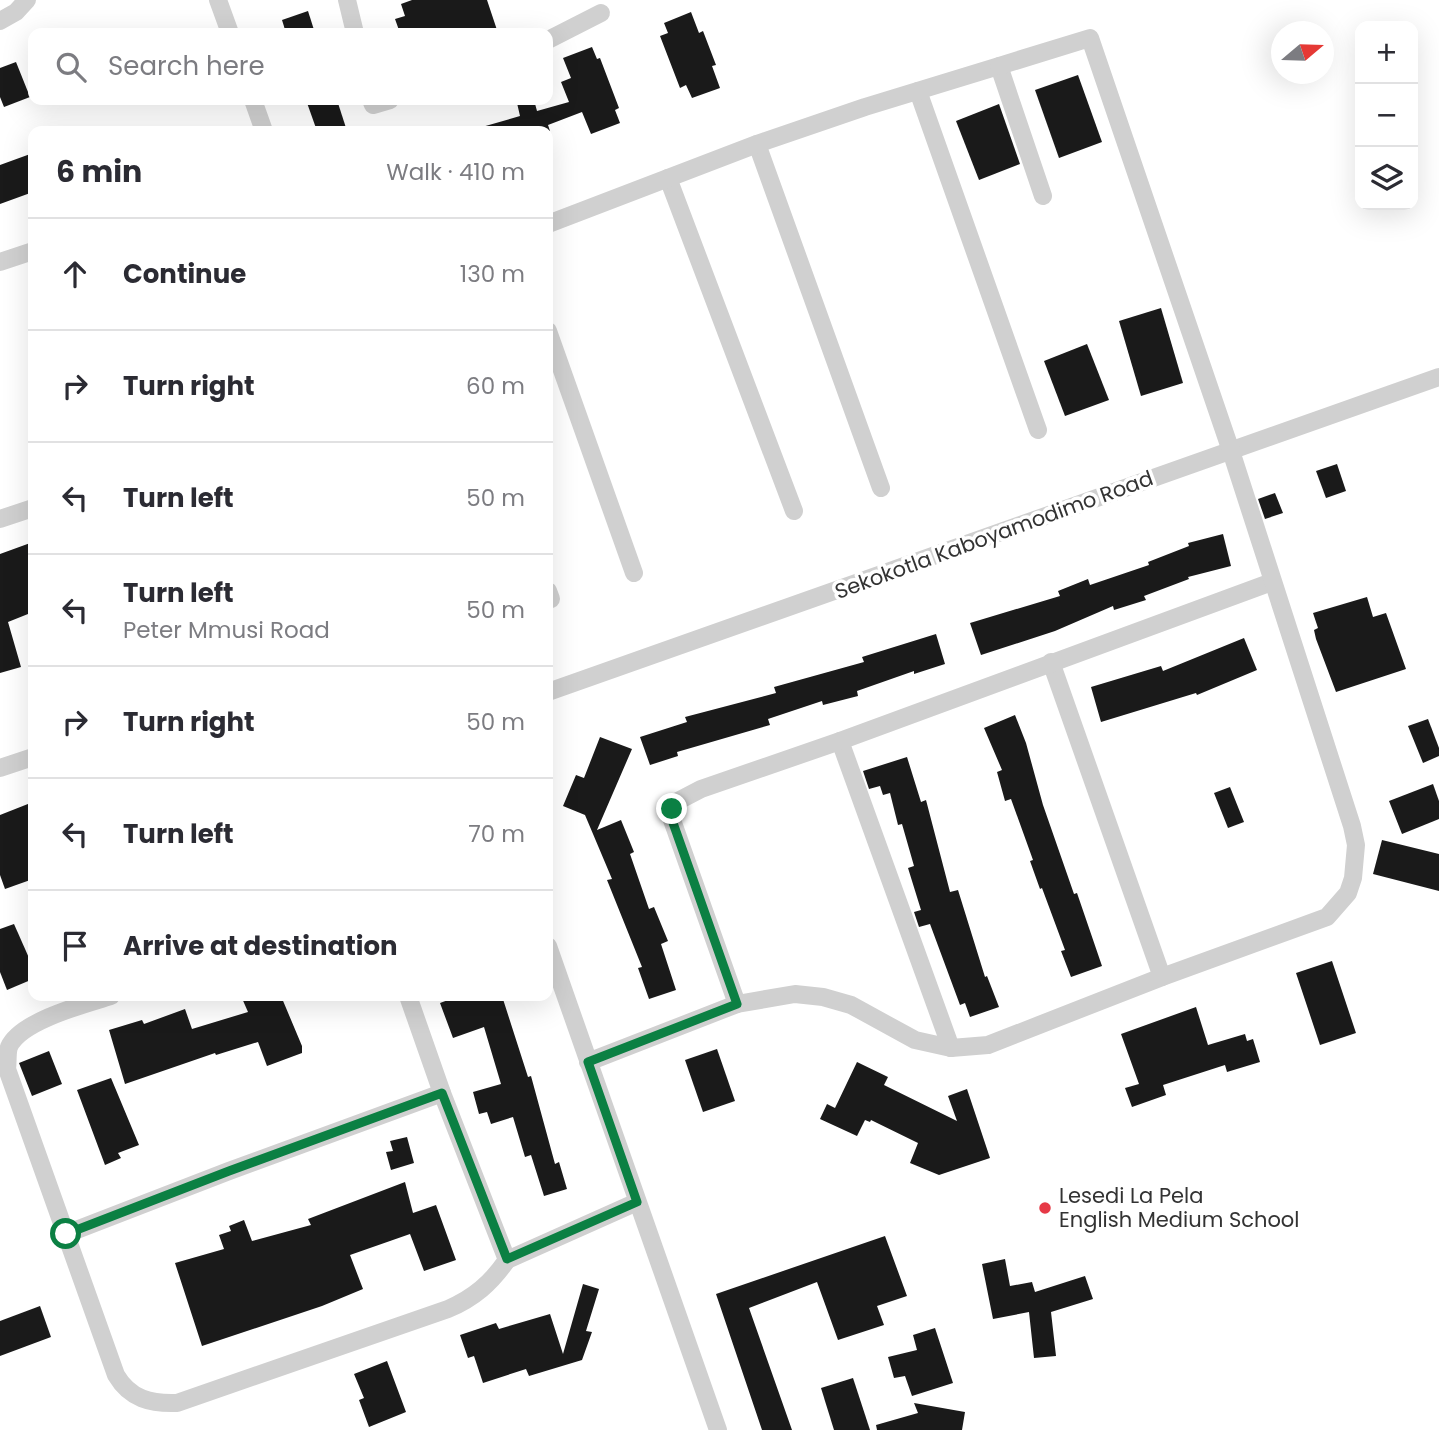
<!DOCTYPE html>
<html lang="en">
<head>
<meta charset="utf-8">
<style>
  body { margin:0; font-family:Poppins,sans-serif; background:#f2f2f3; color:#2b2b33 }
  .controls { position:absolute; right:21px; top:21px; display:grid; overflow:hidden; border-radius:14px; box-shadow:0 7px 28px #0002 }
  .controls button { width:63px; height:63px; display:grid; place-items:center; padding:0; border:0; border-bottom:2px solid #e1e1e2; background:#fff; color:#2b2b33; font:35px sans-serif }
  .compass { position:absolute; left:1271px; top:21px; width:63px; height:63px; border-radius:50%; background:#fff; box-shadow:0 7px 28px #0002; rotate:71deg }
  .stop { position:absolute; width:21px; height:21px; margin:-16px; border:5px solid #0b8043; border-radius:50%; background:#fff }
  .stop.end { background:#0b8043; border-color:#fff; box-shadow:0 2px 7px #0008 }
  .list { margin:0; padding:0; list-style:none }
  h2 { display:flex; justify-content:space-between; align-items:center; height:91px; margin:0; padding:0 28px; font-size:30px }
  h2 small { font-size:23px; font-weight:400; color:#7c7c81 }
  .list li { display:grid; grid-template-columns:46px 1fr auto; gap:21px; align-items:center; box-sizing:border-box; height:112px; padding:0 28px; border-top:2px solid #e1e1e2 }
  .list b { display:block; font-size:26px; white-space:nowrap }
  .list p { margin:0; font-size:23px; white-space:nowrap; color:#7c7c81 }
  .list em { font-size:23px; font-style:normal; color:#7c7c81 }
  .icon { flex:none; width:38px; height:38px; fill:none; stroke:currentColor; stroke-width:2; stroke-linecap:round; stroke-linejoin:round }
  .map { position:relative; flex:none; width:1439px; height:1430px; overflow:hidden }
  .search { position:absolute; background:#fff; box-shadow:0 7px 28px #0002; left:28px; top:28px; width:525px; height:77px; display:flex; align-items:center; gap:18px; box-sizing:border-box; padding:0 24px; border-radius:14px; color:#7c7c81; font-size:26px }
  .panel { position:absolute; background:#fff; box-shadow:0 7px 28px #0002; left:28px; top:126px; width:525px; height:875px; border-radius:14px }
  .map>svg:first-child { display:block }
  .building { fill:#1a1a1a }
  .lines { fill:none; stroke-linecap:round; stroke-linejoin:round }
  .minor { stroke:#d0d0d0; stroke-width:18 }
  .route { stroke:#0b8043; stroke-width:9 }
  .poi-dot { fill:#e63946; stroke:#fff; stroke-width:2.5 }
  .labels { text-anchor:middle; stroke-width:7; stroke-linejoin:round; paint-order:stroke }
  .street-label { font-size:21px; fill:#333; stroke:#fff }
  .poi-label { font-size:21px; fill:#333; stroke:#fff; text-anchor:start }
</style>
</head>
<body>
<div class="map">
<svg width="1439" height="1430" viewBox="0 0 1439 1430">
  <rect width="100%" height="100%" fill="#fff"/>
  <!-- building -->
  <g class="building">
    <polygon points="412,0 487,0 498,33 400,33 395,19 405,16 401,4"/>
    <polygon points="308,11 315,33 286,33 282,20"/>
    <polygon points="691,12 699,33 703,31 716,65 712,66 720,88 692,98 686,85 680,88 660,36 668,33 664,23"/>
    <polygon points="592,47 597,59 600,58 619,108 615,110 620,123 591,134 582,112 548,125 550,131 483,131 482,127 520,116 517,103 534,100 537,111 569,102 561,82 571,78 563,58"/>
    <polygon points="16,62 30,97 4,107 0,97 0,68"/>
    <polygon points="1078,75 1102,142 1059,158 1035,90"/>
    <polygon points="306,100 337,100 347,131 317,131"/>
    <polygon points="999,104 1020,164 979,180 956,121"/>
    <polygon points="33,153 33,192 0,204 0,165"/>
    <polygon points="1161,308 1183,383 1141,396 1119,321"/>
    <polygon points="1087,344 1109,400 1065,416 1044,361"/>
    <polygon points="1337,464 1346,491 1326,498 1316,471"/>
    <polygon points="1275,493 1283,513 1265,519 1258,499"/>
    <polygon points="1223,534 1231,566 1188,577 1189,579 1144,596 1146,600 1114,610 1113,606 1055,631 981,655 970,623 1060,596 1058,591 1088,579 1090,585 1149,565 1148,562 1189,546 1188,543"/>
    <polygon points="33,542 33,612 8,622 21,667 0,673 0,554"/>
    <polygon points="1367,597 1373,617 1386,613 1406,669 1336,692 1316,639 1314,630 1318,628 1313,613"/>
    <polygon points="936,634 945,664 914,674 914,671 857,691 858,696 823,705 822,701 768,719 770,725 677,752 678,756 650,765 640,737 687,722 685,717 776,693 774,687 864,662 862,657"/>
    <polygon points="1244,638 1257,670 1197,695 1196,693 1101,722 1091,687 1161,666 1163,671"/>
    <polygon points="1015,715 1026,743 1043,805 1074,894 1077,893 1102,966 1071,977 1061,951 1065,950 1042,888 1040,889 1030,861 1033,860 1011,799 1005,801 997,772 1002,770 984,728"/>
    <polygon points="1428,719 1439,748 1439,756 1423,763 1408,726"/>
    <polygon points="600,737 632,749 597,830 621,820 634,852 630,854 649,909 654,907 668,941 661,944 676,990 649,999 638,968 642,967 607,880 612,879 585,815 563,806 576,775 584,778"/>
    <polygon points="907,757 921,802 926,800 950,892 958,890 985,977 987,976 999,1007 970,1017 965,1003 960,1005 930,924 919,927 914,912 921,910 908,868 914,866 902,824 898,825 890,793 883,795 880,786 869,789 863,771"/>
    <polygon points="1433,784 1439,801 1439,819 1402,834 1389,801"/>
    <polygon points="1230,787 1244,822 1228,828 1214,793"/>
    <polygon points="33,802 33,879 5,889 0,875 0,815"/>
    <polygon points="1382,840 1439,854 1439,891 1373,874"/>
    <polygon points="14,924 33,967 33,979 7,990 0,972 0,929"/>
    <polygon points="1332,961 1356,1033 1320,1045 1296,973"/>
    <polygon points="241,996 281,996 302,1046 302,1053 267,1066 258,1042 216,1055 215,1053 125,1084 109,1030 142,1020 144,1024 185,1009 192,1029 248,1012"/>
    <polygon points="459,996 502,996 528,1077 531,1076 555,1164 559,1162 567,1189 544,1196 531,1155 525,1157 513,1117 491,1124 487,1112 479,1114 473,1092 501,1084 484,1027 453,1038 440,1003"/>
    <polygon points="1196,1007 1208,1045 1245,1034 1247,1041 1253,1039 1260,1062 1227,1072 1225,1065 1163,1085 1166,1095 1132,1107 1125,1088 1139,1084 1121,1034"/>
    <polygon points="717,1049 735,1101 703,1112 685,1060"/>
    <polygon points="49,1051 62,1084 32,1096 19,1063"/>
    <polygon points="857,1062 888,1077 884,1085 957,1121 948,1096 967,1089 990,1158 939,1175 910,1163 918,1143 871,1120 870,1122 865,1120 857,1136 820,1119 827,1104 835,1108"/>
    <polygon points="111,1078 139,1145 118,1153 121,1158 105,1165 77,1090"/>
    <polygon points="407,1137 414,1163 391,1170 386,1152 393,1151 390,1141"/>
    <polygon points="405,1182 413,1213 436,1205 456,1260 424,1271 410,1234 350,1255 363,1289 322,1306 202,1346 175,1263 224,1249 219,1235 231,1231 229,1226 244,1220 252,1241 311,1225 308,1219"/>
    <polygon points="885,1236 907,1296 877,1306 884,1325 838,1340 817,1282 749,1308 792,1430 762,1430 716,1294"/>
    <polygon points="1005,1259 1010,1286 1032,1282 1035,1292 1085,1276 1093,1299 1051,1312 1056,1356 1034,1358 1029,1312 993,1319 982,1264"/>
    <polygon points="583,1284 599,1289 586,1331 592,1332 582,1360 529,1376 526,1369 483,1383 474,1356 468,1358 460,1335 496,1323 499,1329 550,1314 563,1354"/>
    <polygon points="40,1306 51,1337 0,1356 0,1321"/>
    <polygon points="935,1328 953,1383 912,1396 905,1376 894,1378 888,1357 917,1350 913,1335"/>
    <polygon points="387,1361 406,1412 369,1427 359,1400 364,1398 354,1374"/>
    <polygon points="853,1378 870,1430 834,1430 821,1388"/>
    <polygon points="914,1403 965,1412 962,1430 877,1430 876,1425 918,1413"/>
  </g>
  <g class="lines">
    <!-- minor -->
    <g class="minor">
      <polyline points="218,0 230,33"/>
      <polyline points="347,0 355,33"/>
      <polyline points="0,21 16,12 27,0"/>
      <polyline points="548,40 601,13"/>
      <polyline points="918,91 1038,430"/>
      <polyline points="253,100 264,131"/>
      <polyline points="371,100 373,105 390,100"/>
      <polyline points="757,144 881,488"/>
      <polyline points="668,178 794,511"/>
      <polyline points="548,224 757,144 865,107 999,66 1043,196"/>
      <polyline points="0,262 33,251"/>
      <polyline points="548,331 634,573"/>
      <polyline points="0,519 33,508"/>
      <polyline points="548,591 551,599"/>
      <polyline points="1051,662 1162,977"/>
      <polyline points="548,692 1439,377"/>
      <polyline points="840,741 951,1048"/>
      <polyline points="0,768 33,757"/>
      <polyline points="548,946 718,1430"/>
      <path d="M111 996C85 1004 20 1021 9 1047 7 1053 8 1063 7 1069L116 1375C130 1399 151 1404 177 1403L448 1309C474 1298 491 1283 507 1260L442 1093 408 996"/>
      <polyline points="737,1004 672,820 672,809 678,801 701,789 840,741 1272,582"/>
      <polyline points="588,1062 737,1004 795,994 823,997 851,1005 915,1040 951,1048 988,1045 1162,977 1327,917 1348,893 1353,878 1356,845 1352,826 1231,451 1090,38 999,66"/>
      <polyline points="66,1234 229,1171 442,1093"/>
      <polyline points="507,1260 637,1202"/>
    </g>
  </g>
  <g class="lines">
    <!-- route -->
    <polyline class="route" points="66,1234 229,1171 442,1093 507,1259 637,1202 588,1062 737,1004 672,820 672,809"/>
  </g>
  <!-- markers -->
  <circle class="poi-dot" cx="1045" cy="1208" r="7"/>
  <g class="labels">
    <!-- street labels -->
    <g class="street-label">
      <text transform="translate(994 535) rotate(-20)" y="7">Sekokotla Kaboyamodimo Road</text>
    </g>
    <!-- poi labels -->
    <g class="poi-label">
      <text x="1059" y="1203">Lesedi La Pela<tspan x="1059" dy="24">English Medium School</tspan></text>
    </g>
  </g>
</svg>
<div class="controls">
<button>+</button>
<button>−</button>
<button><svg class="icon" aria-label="layers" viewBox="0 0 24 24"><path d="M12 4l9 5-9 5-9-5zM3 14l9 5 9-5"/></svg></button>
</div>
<svg class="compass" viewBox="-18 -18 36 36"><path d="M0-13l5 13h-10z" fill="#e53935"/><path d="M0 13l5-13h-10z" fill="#7c7c81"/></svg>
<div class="stop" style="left:66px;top:1234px"></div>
<div class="stop end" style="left:672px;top:809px"></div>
<div class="search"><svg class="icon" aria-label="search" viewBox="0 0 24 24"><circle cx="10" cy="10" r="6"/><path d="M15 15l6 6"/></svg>Search here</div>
<section class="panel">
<h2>6 min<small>Walk · 410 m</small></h2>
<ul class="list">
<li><svg class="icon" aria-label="ahead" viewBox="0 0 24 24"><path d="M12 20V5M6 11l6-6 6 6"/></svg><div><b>Continue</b></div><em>130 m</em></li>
<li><svg class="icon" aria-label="right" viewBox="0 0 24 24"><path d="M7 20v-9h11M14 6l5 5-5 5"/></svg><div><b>Turn right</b></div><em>60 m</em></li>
<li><svg class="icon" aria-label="left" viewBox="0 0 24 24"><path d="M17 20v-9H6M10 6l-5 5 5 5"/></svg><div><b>Turn left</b></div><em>50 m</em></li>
<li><svg class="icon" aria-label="left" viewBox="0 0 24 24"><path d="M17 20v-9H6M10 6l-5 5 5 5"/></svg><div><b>Turn left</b><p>Peter Mmusi Road</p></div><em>50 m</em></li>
<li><svg class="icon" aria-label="right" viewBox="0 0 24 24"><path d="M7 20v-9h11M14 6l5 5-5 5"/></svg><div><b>Turn right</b></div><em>50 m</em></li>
<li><svg class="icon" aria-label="left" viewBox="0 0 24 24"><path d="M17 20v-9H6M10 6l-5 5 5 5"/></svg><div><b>Turn left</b></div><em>70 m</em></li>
<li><svg class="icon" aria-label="arrive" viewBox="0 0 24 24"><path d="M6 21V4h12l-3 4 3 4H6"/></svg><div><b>Arrive at destination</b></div></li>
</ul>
</section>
</div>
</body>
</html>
